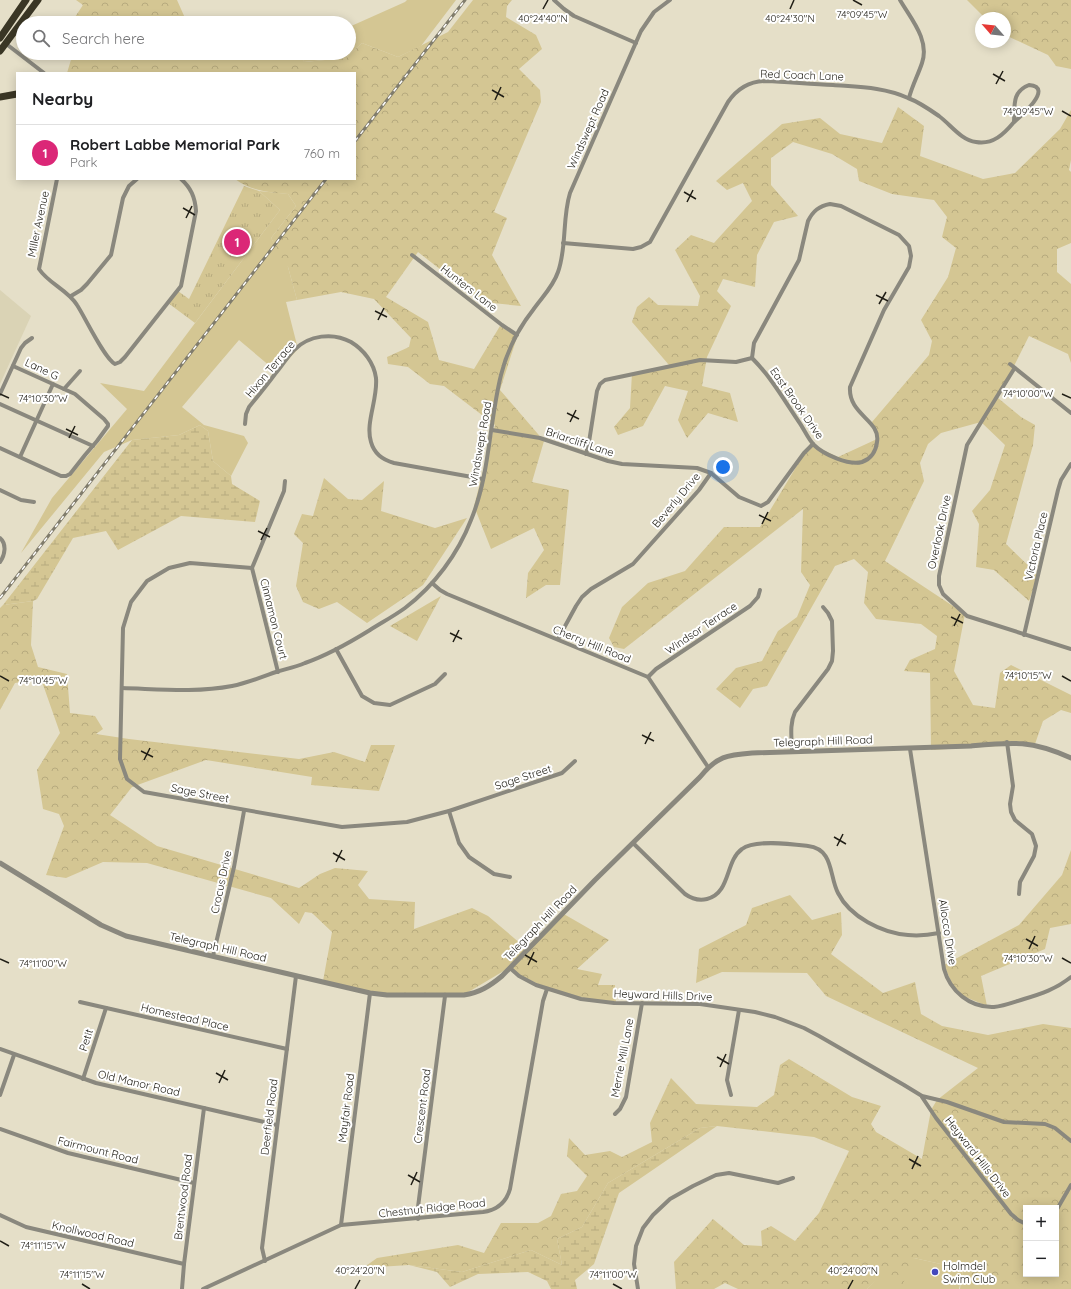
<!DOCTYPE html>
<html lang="en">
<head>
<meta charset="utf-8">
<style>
  body { margin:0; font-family:Quicksand,sans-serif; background:#f6f6f6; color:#202124 }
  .controls { position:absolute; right:12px; bottom:12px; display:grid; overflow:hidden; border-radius:0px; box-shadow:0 2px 10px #0003 }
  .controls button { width:36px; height:36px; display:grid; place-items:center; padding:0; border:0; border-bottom:1px solid #e0e0e0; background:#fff; color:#202124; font:20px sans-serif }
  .compass { position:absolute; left:975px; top:12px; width:36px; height:36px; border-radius:50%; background:#fff; box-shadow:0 2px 10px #0003; rotate:298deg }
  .you { position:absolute; left:723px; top:467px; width:14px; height:14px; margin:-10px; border:3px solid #fff; border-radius:50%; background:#1a73e8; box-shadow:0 0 0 6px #1a73e833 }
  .badge { display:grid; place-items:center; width:26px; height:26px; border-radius:50%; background:#db2777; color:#fff; font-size:13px; font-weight:700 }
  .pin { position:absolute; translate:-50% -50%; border:2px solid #fff; box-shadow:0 1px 4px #0006 }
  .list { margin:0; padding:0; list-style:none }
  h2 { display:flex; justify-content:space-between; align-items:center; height:52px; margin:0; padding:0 16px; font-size:17px }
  h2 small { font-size:13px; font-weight:400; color:#757577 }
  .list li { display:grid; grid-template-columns:26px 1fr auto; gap:12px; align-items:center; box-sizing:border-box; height:56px; padding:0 16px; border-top:1px solid #e0e0e0 }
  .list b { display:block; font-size:15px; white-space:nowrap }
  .list p { margin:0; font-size:13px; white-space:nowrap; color:#757577 }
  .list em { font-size:13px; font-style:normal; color:#757577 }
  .icon { flex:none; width:22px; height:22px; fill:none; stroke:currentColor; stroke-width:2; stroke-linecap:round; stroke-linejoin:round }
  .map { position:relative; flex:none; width:1071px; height:1289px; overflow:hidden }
  .search { position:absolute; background:#fff; box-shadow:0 2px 10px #0003; left:16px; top:16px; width:340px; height:44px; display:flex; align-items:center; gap:10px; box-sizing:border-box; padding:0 14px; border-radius:22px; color:#757577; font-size:15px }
  .panel { position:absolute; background:#fff; box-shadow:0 2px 10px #0003; left:16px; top:72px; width:340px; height:108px; border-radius:0px }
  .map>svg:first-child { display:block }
  .built { fill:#dad3b5 }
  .grass { fill:#d4c693 }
  .forest { fill:url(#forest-crowns); fill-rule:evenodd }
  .wetland { fill:url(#wetland-marsh) }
  .park { fill:url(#park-tufts) }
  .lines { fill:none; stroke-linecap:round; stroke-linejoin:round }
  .minor { stroke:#8a887e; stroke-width:4 }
  .tertiary { stroke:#8a887e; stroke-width:5 }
  .trunk { stroke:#3a3625; stroke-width:7 }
  .rail-casing { stroke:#807c6c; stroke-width:3 }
  .rail { stroke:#fff; stroke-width:1.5; stroke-dasharray:4.5; stroke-linecap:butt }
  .ticks { fill:none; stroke:#201e16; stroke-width:1.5 }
  .poi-dot { fill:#4348bd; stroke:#fff; stroke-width:1.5 }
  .labels { text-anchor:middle; stroke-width:4; stroke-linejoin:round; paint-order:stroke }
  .street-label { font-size:11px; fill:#201e16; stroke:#fff }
  .poi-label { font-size:11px; fill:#201e16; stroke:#fff; text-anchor:start }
  .ticks-label { font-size:10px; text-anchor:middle; fill:#201e16; stroke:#fff; stroke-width:4; stroke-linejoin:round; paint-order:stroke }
</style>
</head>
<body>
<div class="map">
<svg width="1071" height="1289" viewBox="0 0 1071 1289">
  <defs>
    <pattern id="forest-crowns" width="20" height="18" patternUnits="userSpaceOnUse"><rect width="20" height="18" fill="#d4c693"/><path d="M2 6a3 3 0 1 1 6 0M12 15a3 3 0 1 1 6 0" fill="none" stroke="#b6aa7e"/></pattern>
    <pattern id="wetland-marsh" width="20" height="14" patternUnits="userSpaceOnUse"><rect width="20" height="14" fill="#d4c693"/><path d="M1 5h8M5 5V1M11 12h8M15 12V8" fill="none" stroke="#b6aa7e"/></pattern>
    <pattern id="park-tufts" width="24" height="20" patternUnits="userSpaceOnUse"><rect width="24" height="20" fill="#d4c693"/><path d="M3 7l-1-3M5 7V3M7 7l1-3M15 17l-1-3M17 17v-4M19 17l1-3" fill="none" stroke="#b6aa7e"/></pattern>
  </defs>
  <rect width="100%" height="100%" fill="#e5dfc8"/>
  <!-- built -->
  <polygon class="built" points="0,290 31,316 0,384"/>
  <!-- grass -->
  <g class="grass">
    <polygon points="407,0 456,0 421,46 398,57 362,43 346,58 304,62 303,53 349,53 349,27 405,2"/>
    <polygon points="259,191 288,194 296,206 271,238 288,267 297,300 286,302 298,349 277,372 239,340 182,407 204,425 244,436 248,443 231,476 213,461 208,431 200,425 179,435 132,440 104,452 21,553 52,498 127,409 100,383 144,391 280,210"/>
    <polygon points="914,1258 963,1269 959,1289 867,1289 881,1274"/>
  </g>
  <!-- forest -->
  <g class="forest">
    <polygon points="76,0 177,0 185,18 192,23 71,23 83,5"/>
    <path d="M473 0H512L507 6 506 17 536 35 542 49 519 69 540 90 541 102 494 212 507 218 492 255 521 306 482 302 418 252 386 297 428 322 439 360 474 369 500 326 517 337 500 390 544 441 532 482 569 490 560 585H546L526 598 528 573 544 550 534 528 491 549 474 506 495 425 444 386 430 384 408 367 388 364 387 357 409 347 411 338 374 299 341 292 297 300 288 267 270 258 277 249 271 238 296 206 288 194C268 192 251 191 235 179H355V73H67L73 53H237L249 60 266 53H303L304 62 346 58 362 43 398 57 448 32Z"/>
    <polygon points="967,0 1071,0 1071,69 1056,66 1048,55 1005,35 1005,18 985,18"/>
    <polygon points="898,107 924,126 920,156 983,179 1015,173 1060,129 1071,110 1071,160 1069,170 1071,172 1071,243 1057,249 1057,272 1071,284 1071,363 1068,354 1029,336 998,398 1021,417 1035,425 1033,445 1006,544 1038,575 1029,601 994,570 976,567 979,524 972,511 990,490 1005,445 981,422 941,433 928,444 920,463 924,481 885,561 965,614 954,671 973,705 995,708 1000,673 1011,665 1071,695 1071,713 1061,710 1043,721 1035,744 931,750 930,673 904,671 910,660 935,649 937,636 921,624 876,619 864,603 868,572 854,559 835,566 767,686 753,689 740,708 716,689 736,668 762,661 778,631 797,617 810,585 801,572 803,509 624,649 614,647 609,638 622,607 648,583 685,571 724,527 760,527 810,444 838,457 877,439 872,422 929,355 932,341 921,320 948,277 956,248 942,237 947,217 934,200 892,194 859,181 857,169 832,154 793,142 771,158 771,185 798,216 774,222 757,255 755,287 723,279 717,291 731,306 707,357 702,386 730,393 738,422 708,413 687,438 678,420 688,391 665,386 643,426 618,435 614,427 630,408 632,373 669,365 632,322 637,307 649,297 658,305 698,306 700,296 675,250 691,235 714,243 752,201 743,183 727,190 716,181 782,124 820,118 840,134 882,143"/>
    <polygon points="324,478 348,499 362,500 384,481 381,511 435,528 467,518 423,585 367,623 337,602 319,609 303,602 296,586 303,543 294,534 302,514 313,516"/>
    <polygon points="441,596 417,641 390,626"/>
    <polygon points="33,601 31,645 38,667 67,674 70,713 95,716 103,729 96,734 129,739 299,759 334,752 365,762 371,745 395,745 379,791 311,785 312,777 206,760 132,787 110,815 157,846 299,888 320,874 335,868 368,871 358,885 369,899 415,902 414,929 472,908 488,916 527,949 562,913 609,940 577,969 602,974 598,985 615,985 616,1003 559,994 507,969 460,997 377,993 323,981 332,932 312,913 305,912 299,924 271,898 147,863 103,862 66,878 46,875 64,826 59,814 43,809 37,770 60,733 41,679 15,683 0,710 0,608 3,605"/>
    <polygon points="1071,850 1071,924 1050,928 1045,949 981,976 987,1006 956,993 944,965 1019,925 1062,875"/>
    <path d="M790 895 812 920 841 912 842 935 831 954 883 993 915 982 921 1014 942 1026 988 1035 1043 1024 1071 1028V1289H960L963 1269 914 1258 902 1286 881 1275 867 1289H738L725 1283 714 1289H676L674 1262 713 1219 744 1245 762 1246 761 1231 771 1226 795 1241 819 1213 849 1151 814 1137 717 1126 700 1128 608 1183 582 1227 557 1239 562 1265 531 1250 462 1272 409 1265 363 1268 377 1258 458 1245 484 1253 501 1223H538L551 1216 561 1194 577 1191 587 1176 567 1156 569 1138 585 1155 610 1151 622 1157 652 1142 650 1123 671 1078 696 1104 757 1107 774 1095 780 1065 789 1059 852 1097 881 1106 871 1124 876 1132 922 1159 931 1110 937 1100 978 1068 826 996 807 973 722 972 696 983 699 949 746 925 752 908ZM1026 1208H1056V1274H1026Z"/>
  </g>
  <!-- wetland -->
  <g class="wetland">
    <polygon points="200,425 208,431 213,461 231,476 232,484 260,501 255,522 181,516 118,550 106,531 73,538 37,599 33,601 3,605 132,440 179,435"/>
    <polygon points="717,1126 619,1193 594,1264 575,1280 577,1289 551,1289 547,1281 528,1272 478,1274 450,1287 437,1272 409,1265 462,1272 531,1250 562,1265 557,1239 582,1227 608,1183 700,1128"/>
  </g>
  <!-- park -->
  <polygon class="park" points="244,186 259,191 280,210 195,323 168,303 178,291 189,299"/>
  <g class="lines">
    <!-- minor -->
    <g class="minor">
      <polyline points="554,0 564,9 574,16 636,43"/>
      <path d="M900 0C911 19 930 40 922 63 918 75 912 86 909 98"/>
      <polyline points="5,43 44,73"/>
      <path d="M1029 85C1055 87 1020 117 1014 122 1015 107 1011 92 1029 85Z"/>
      <path d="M57 179 39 269C49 284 68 290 77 305 85 317 104 358 115 364L120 362 125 357 181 286 196 211C195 197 191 188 181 179"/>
      <path d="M830 204 841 206 899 235 909 246 911 256 909 267 884 310 850 387C848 415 881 420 877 442 876 451 871 459 862 462 849 466 823 454 814 445 808 439 804 429 799 422 784 400 771 377 752 358L754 343 799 260 808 221C813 211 819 206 830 204Z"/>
      <path d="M563 243 633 249 641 247 650 242 728 102C737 89 750 81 766 81 788 82 811 84 833 85 858 87 884 87 908 98 919 102 929 109 939 116 951 125 961 140 976 142 993 145 1004 134 1014 122"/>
      <polyline points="412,255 502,325 517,335"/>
      <polyline points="71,296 81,290 87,284 111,255 123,198 129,186 137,179"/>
      <polyline points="1010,364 1071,413"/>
      <polyline points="1014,369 967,445 939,576 939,585 943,594 967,616 1071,649"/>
      <polyline points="64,389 80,371"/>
      <polyline points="0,394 21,348 25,343 32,338"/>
      <polyline points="0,404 93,446"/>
      <path d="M245 424 246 414 249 407C258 396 267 385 275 374 282 366 287 357 294 350 309 335 333 332 351 342 364 350 374 363 376 378 378 399 365 423 371 442 374 453 383 460 394 463L483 479"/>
      <polyline points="492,430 540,438 608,461 622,464 697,468 711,473 739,497 761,506 768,502 804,453 813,444"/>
      <polyline points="0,448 61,476 66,476 70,474 85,455 97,441 108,426 108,424 104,419 75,394 13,366"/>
      <polyline points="586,454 589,442 597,391 600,384 605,380 700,360 736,362 752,358"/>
      <polyline points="20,457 53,384"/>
      <polyline points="0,490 21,500 34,502"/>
      <path d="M0 538C7 544 5 555 0 562"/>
      <polyline points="252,568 190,563 169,568 147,581 131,602 123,628 120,759 127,779 144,792 342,827 407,822 449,811 562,773 575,761"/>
      <polyline points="432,583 440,590 447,594 648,677 708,767"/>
      <polyline points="1024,635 1058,490 1061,480 1071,464"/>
      <polyline points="558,639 576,606 582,597 591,589 633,564 699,490 711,473"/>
      <polyline points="336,649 362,696 374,703 390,705 435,684 445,674"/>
      <polyline points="278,672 252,568 284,491 285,481"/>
      <polyline points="648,677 656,669 750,606 758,597 760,590"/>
      <path d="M122 688C158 689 196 693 232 686 247 683 262 677 276 672 286 669 296 667 305 663 328 655 349 643 370 630 381 623 394 616 405 608 434 586 458 554 471 520 490 474 489 423 501 375 507 351 518 329 533 310 542 297 553 287 558 272 567 247 562 219 570 193L641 31 654 12 670 0"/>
      <polyline points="1007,742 1013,786 1010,804 1011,812 1015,820 1032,834 1036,846 1034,856 1020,882 1019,894"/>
      <path d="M910 749 944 969C950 991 970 1008 994 1007 1004 1006 1014 1002 1024 999 1041 994 1056 989 1071 977"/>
      <path d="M792 752C792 739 789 725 795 712L828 669 832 661 833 651 832 621 828 613 823 607"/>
      <polyline points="449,811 459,843 469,857 494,874 510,877"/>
      <path d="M633 843 685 894C692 899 699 901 707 899 731 893 725 861 742 849 755 839 792 844 808 846 834 849 829 876 838 893 850 917 882 933 908 935 918 936 929 935 939 933"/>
      <polyline points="213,956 234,867 244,811"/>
      <polyline points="510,968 519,976 536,985 581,999 614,1003 700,1004 755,1012 775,1017 804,1028 819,1036 904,1085 922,1096 947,1102 1004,1122 1045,1124 1055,1128 1071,1141"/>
      <polyline points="80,1002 287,1049"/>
      <polyline points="0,1049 96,1083 277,1125"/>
      <polyline points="83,1079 106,1008"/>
      <polyline points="0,1095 14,1055"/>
      <polyline points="731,1095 727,1080 739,1010"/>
      <polyline points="922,1097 936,1118 1011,1214 1018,1220 1026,1224"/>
      <polyline points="615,1114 620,1109 626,1097 642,1003"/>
      <polyline points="0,1129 68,1153 194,1183"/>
      <polyline points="1056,1211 1071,1185"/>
      <polyline points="0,1215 26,1227 184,1264"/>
      <polyline points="418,1219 418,1207 445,996"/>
      <polyline points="341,1225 370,993"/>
      <polyline points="265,1261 262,1248 296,976"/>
      <polyline points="182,1289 184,1264 204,1108"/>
      <path d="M203 1289 341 1225 483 1212C497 1210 506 1203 510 1189L543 1001 547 989"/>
      <polyline points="638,1289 634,1264 636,1246 643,1228 653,1215 670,1199 693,1186 716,1175 729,1173 778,1183 793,1178"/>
    </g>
    <!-- tertiary -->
    <path class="tertiary" d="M0 863 101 925 126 936 370 993 387 995H464C479 993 490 986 502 976L595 880 700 777C717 756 727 755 752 753L971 746C1013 742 1031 740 1071 758"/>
    <!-- trunk -->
    <g class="trunk">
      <polyline points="0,38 26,0"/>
      <polyline points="0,51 38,0"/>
      <polyline points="0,97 17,94"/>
    </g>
    <defs>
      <g id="rail">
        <polyline points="355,141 465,0"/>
        <polyline points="0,598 326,179"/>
      </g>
    </defs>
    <!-- rail casing -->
    <use href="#rail" class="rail-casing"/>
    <!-- rail -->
    <use href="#rail" class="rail"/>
  </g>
  <!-- ticks -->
  <path class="ticks" d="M853 0 862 5M543 9 548 0M790 9 794 0M993 74 1005 81M996 84 1003 71M492 90 504 97M495 100 501 87M1062 111 1071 116M684 192 696 199M687 202 693 190M183 208 195 215M186 218 192 206M876 295 888 301M879 304 886 292M375 311 387 317M378 320 384 308M0 394 9 398M1062 394 1071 398M567 413 579 419M570 422 576 410M66 429 78 435M69 438 75 426M759 515 771 521M762 524 768 512M258 531 270 537M261 540 267 528M951 617 963 623M954 626 960 614M450 633 462 639M453 642 459 630M0 676 9 681M1062 676 1071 681M642 735 654 741M645 744 651 732M141 751 153 757M144 760 150 748M834 837 846 844M837 846 843 834M333 853 345 860M336 862 342 850M1026 939 1038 946M1029 949 1035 936M525 955 537 962M1062 958 1071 963M0 959 9 963M528 965 534 952M717 1057 729 1064M720 1067 726 1054M216 1073 228 1080M219 1083 225 1070M909 1159 921 1166M912 1169 918 1156M408 1175 420 1182M411 1185 417 1172M0 1241 9 1246M82 1284 90 1289M613 1284 622 1289M355 1289 360 1280M848 1289 853 1280"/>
  <!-- markers -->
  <circle class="poi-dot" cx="935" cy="1272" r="4"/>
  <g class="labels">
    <!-- street labels -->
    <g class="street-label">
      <text transform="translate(802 75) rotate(2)" y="4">Red Coach Lane</text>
      <text transform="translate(588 129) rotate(-66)" y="4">Windswept Road</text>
      <text transform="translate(38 224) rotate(-78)" y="4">Miller Avenue</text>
      <text transform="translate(469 288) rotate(38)" y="4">Hunters Lane</text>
      <text transform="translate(42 369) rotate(25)" y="4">Lane G</text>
      <text transform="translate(270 369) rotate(-50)" y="4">Hixon Terrace</text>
      <text transform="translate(797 403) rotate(55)" y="4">East Brook Drive</text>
      <text transform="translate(580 442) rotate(18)" y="4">Briarcliff Lane</text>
      <text transform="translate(480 444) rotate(-80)" y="4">Windswept Road</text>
      <text transform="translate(676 500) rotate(-50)" y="4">Beverly Drive</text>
      <text transform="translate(939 532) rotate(-78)" y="4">Overlook Drive</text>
      <text transform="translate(1036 546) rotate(-77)" y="4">Victoria Place</text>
      <text transform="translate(274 619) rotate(76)" y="4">Cinnamon Court</text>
      <text transform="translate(701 628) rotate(-34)" y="4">Windsor Terrace</text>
      <text transform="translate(592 644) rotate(22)" y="4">Cherry Hill Road</text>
      <text transform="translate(823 741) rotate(-2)" y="4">Telegraph Hill Road</text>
      <text transform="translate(523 777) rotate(-18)" y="4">Sage Street</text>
      <text transform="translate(200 793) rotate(11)" y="4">Sage Street</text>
      <text transform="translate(221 882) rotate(-78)" y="4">Crocus Drive</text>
      <text transform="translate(540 923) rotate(-46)" y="4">Telegraph Hill Road</text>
      <text transform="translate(948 932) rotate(81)" y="4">Allocco Drive</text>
      <text transform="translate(218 947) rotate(13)" y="4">Telegraph Hill Road</text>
      <text transform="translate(663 995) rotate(2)" y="4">Heyward Hills Drive</text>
      <text transform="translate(185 1017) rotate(13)" y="4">Homestead Place</text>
      <text transform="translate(86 1040) rotate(-72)" y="4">Petit</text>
      <text transform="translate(622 1058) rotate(-79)" y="4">Merrie Mill Lane</text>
      <text transform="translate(139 1083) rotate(13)" y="4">Old Manor Road</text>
      <text transform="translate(422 1106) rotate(-83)" y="4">Crescent Road</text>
      <text transform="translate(346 1108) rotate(-83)" y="4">Mayfair Road</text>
      <text transform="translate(269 1117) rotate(-83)" y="4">Deerfield Road</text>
      <text transform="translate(98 1150) rotate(14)" y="4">Fairmount Road</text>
      <text transform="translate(978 1157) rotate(52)" y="4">Heyward Hills Drive</text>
      <text transform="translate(183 1197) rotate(-83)" y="4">Brentwood Road</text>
      <text transform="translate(432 1208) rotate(-6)" y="4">Chestnut Ridge Road</text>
      <text transform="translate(93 1234) rotate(13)" y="4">Knollwood Road</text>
    </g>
    <!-- poi labels -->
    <g class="poi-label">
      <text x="943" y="1270">Holmdel<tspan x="943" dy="13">Swim Club</tspan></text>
    </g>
  </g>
  <g class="ticks-label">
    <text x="862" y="18">74°09'45"W</text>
    <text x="543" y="22">40°24'40"N</text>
    <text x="790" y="22">40°24'30"N</text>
    <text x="1028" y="115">74°09'45"W</text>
    <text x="1028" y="397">74°10'00"W</text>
    <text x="43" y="402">74°10'30"W</text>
    <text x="1028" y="679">74°10'15"W</text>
    <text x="43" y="684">74°10'45"W</text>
    <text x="1028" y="962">74°10'30"W</text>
    <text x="43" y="967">74°11'00"W</text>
    <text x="43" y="1249">74°11'15"W</text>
    <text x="360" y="1274">40°24'20"N</text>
    <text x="853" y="1274">40°24'00"N</text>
    <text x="82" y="1278">74°11'15"W</text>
    <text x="613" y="1278">74°11'00"W</text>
  </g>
</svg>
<div class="controls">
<button>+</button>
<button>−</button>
</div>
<svg class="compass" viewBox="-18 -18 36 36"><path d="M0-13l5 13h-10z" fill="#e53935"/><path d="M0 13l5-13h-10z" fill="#757577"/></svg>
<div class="you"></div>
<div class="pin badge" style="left:237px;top:242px">1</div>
<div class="search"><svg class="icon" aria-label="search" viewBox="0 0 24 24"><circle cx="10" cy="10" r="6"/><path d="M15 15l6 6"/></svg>Search here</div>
<section class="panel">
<h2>Nearby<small></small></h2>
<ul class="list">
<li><span class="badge">1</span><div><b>Robert Labbe Memorial Park</b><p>Park</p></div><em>760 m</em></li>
</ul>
</section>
</div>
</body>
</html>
